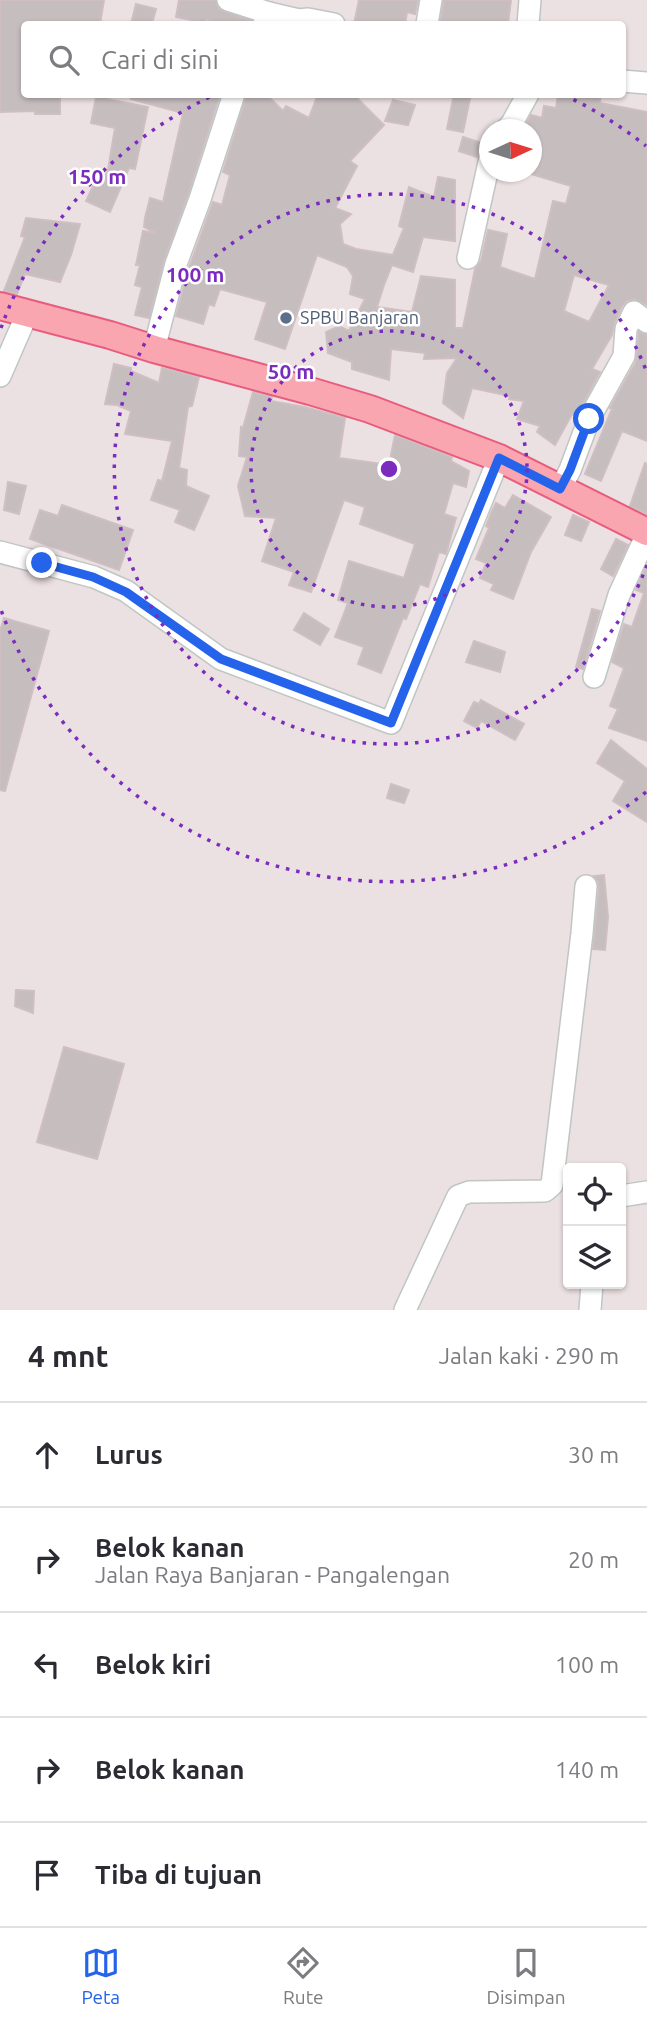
<!DOCTYPE html>
<html lang="id">
<head>
<meta charset="utf-8">
<style>
  body { margin:0; font-family:Ubuntu,sans-serif; background:#f2f2f3; color:#2b2b33 }
  .controls { position:absolute; right:21px; bottom:21px; display:grid; overflow:hidden; border-radius:7px; box-shadow:0 2px 5px #0004 }
  .controls button { width:63px; height:63px; display:grid; place-items:center; padding:0; border:0; border-bottom:2px solid #e1e1e2; background:#fff; color:#2b2b33; font:35px sans-serif }
  .compass { position:absolute; left:479px; top:119px; width:63px; height:63px; border-radius:50%; background:#fff; box-shadow:0 2px 5px #0004; rotate:86deg }
  .stop { position:absolute; width:21px; height:21px; margin:-16px; border:5px solid #2563eb; border-radius:50%; background:#fff }
  .stop.end { background:#2563eb; border-color:#fff; box-shadow:0 2px 7px #0008 }
  .list { margin:0; padding:0; list-style:none }
  h2 { display:flex; justify-content:space-between; align-items:center; height:91px; margin:0; padding:0 28px; font-size:30px }
  h2 small { font-size:23px; font-weight:400; color:#7c7c81 }
  .list li { display:grid; grid-template-columns:46px 1fr auto; gap:21px; align-items:center; box-sizing:border-box; height:105px; padding:0 28px; border-top:2px solid #e1e1e2 }
  .list b { display:block; font-size:26px; white-space:nowrap }
  .list p { margin:0; font-size:23px; white-space:nowrap; color:#7c7c81 }
  .list em { font-size:23px; font-style:normal; color:#7c7c81 }
  .icon { flex:none; width:38px; height:38px; fill:none; stroke:currentColor; stroke-width:2; stroke-linecap:round; stroke-linejoin:round }
  .map { position:relative; flex:none; width:647px; height:1310px; overflow:hidden }
  .search { position:absolute; background:#fff; box-shadow:0 2px 5px #0004; left:21px; right:21px; top:21px; height:77px; display:flex; align-items:center; gap:18px; box-sizing:border-box; padding:0 24px; border-radius:7px; color:#7c7c81; font-size:26px }
  .sheet { height:616px; background:#fff }
  nav { display:flex; justify-content:space-around; align-items:center; box-sizing:border-box; height:98px; border-top:2px solid #e1e1e2; background:#fff; font-size:19px; color:#7c7c81 }
  nav a { display:grid; justify-items:center; gap:4px }
  nav .on { color:#2563eb }
  .map>svg:first-child { display:block }
  .building { fill:#c6bdbf; stroke:#cfbfc3; stroke-width:2; fill-rule:evenodd }
  .lines { fill:none; stroke-linecap:round; stroke-linejoin:round }
  .minor-casing { stroke:#bfc6c4; stroke-width:24 }
  .major-casing { stroke:#e95b7d; stroke-width:30 }
  .minor { stroke:#fff; stroke-width:21 }
  .major { stroke:#faa6b0; stroke-width:26 }
  .route { stroke:#2563eb; stroke-width:9 }
  .ring { fill:none; stroke:#7b2cbf; stroke-width:3.5; stroke-dasharray:3.5 7 }
  .service-dot { fill:#5c6f8a; stroke:#fff; stroke-width:2.5 }
  .labels { text-anchor:middle; stroke-width:5; stroke-linejoin:round; paint-order:stroke }
  .service-label { font-size:18px; fill:#4e5e75; stroke:#fff; text-anchor:start }
  .centre { fill:#7b2cbf; stroke:#fff; stroke-width:3.5 }
  .ring-label { font-size:21px; text-anchor:middle; font-weight:bold; fill:#7b2cbf; stroke:#fff; stroke-width:5; stroke-linejoin:round; paint-order:stroke }
</style>
</head>
<body>
<div class="map">
<svg width="647" height="1310" viewBox="0 0 647 1310">
  <rect width="100%" height="100%" fill="#ebe0e2"/>
  <!-- building -->
  <g class="building">
    <polygon points="0,0 104,0 100,24 24,24 24,94 60,94 60,114 35,114 35,111 0,112"/>
    <polygon points="179,0 215,0 219,9 252,21 251,24 222,24 206,19 206,23 176,17"/>
    <polygon points="359,0 418,0 415,14 407,12 405,24 354,24"/>
    <polygon points="444,0 511,0 508,24 440,24"/>
    <polygon points="136,4 156,9 152,24 131,24"/>
    <polygon points="132,94 220,94 188,195 164,260 149,318 135,315 142,287 135,285 140,265 136,265 143,231 156,233 144,227 145,218 150,198 163,202 183,113 131,99"/>
    <path d="M247 94H266L283 111 286 106 309 118 318 94H353L384 125 350 161 357 166 335 208 351 214 340 224 343 244 356 249 393 255 404 228 399 226 409 187 434 197 438 177 455 180V241L423 237 413 272 392 265 384 285 377 307 412 312 421 276 455 280V328H463L475 269 481 261 488 230 507 234 500 267 535 279 553 201 566 204 571 186 531 174V130H523L531 115 542 118 544 106 556 108 558 94H601L600 103 647 112V305L634 299 627 301 622 306 614 324 612 335 592 369 600 372 576 416 572 414 555 445 537 432 540 426 517 419 524 401 509 399 510 396 472 388 463 418 443 403 447 373 457 358 424 359 425 353 391 349 389 380 352 369V362L328 353 326 332 339 326 349 331 365 299 350 294 353 276 347 267 317 255 285 349 255 339 267 302 220 289 214 306 209 304 203 324 176 316 189 268 213 202 222 205 230 175 223 172ZM574 275 609 285 589 322 564 311Z"/>
    <polygon points="454,94 471,94 463,132 447,129"/>
    <polygon points="96,97 148,107 135,169 129,168 110,212 86,201 94,184 100,187 108,170 115,128 91,123"/>
    <polygon points="393,100 415,105 408,125 385,121"/>
    <polygon points="463,137 488,145 481,149 477,157 459,151"/>
    <polygon points="26,218 80,224 71,255 60,282 25,274 17,294 4,291 25,237 21,236"/>
    <polygon points="639,332 647,335 647,441 622,431 601,481 585,474 612,409 610,408 636,362"/>
    <polygon points="114,364 131,368 131,371 159,383 162,368 199,377 192,406 188,407 179,468 187,470 186,486 209,496 194,530 175,522 180,510 151,500 158,480 162,481 172,441 125,434 131,411 117,405 105,404"/>
    <polygon points="253,392 272,397 271,401 305,407 345,418 339,458 389,465 395,435 452,457 451,461 469,471 466,487 453,483 444,514 456,518 446,554 439,552 428,587 420,584 406,619 403,618 381,673 358,664 364,647 335,637 348,603 338,600 349,561 404,578 415,544 360,524 365,507 344,500 311,592 289,585 294,572 262,561 276,518 245,516 238,486 247,457 239,456 241,427 243,428"/>
    <polygon points="645,463 647,464 647,514 630,506"/>
    <polygon points="8,482 26,486 19,514 4,510"/>
    <polygon points="513,495 551,517 531,552 513,599 491,590 494,584 480,578 486,563 476,559 489,528 486,526 492,511 496,503 505,508"/>
    <polygon points="62,505 133,530 119,570 30,539 40,510 58,516"/>
    <polygon points="573,515 589,522 581,541 565,535"/>
    <polygon points="616,539 628,545 613,576 601,569"/>
    <polygon points="645,569 647,570 647,741 609,728 618,709 610,706 624,668 612,662 624,624 632,627 644,593 636,590"/>
    <polygon points="592,609 600,611 583,669 576,667"/>
    <polygon points="304,613 329,629 320,645 294,630"/>
    <polygon points="4,618 49,631 5,791 0,790 0,631"/>
    <polygon points="474,641 505,652 500,672 466,662"/>
    <polygon points="481,700 524,724 515,740 481,721 477,728 464,721 474,702 479,704"/>
    <polygon points="611,740 647,769 647,822 613,801 625,781 597,763"/>
    <polygon points="391,784 409,790 404,803 387,798"/>
    <polygon points="604,875 608,917 605,950 593,949 599,887 598,881 594,876"/>
    <polygon points="16,990 34,991 33,1013 15,1006"/>
    <polygon points="64,1047 124,1064 97,1159 37,1142"/>
  </g>
  <g class="lines">
    <defs>
      <g id="minor">
        <polyline points="228,0 269,13 264,24"/>
        <polyline points="269,13 299,20 308,19 334,24"/>
        <polyline points="427,24 431,0"/>
        <polyline points="528,24 530,0"/>
        <polyline points="622,81 647,83"/>
        <polyline points="506,130 512,123 528,94"/>
        <polyline points="468,258 490,158"/>
        <polyline points="154,349 176,264 200,199 234,94"/>
        <polyline points="0,376 27,314"/>
        <polyline points="560,489 570,470 589,419 624,356 626,329 634,312 647,322"/>
        <polyline points="0,552 94,577 126,591 221,659 391,723 499,458"/>
        <polyline points="594,677 619,595 647,534"/>
        <polyline points="621,1196 647,1192"/>
        <polyline points="405,1310 458,1196 469,1192 545,1191 552,1185 582,933 586,886"/>
        <polyline points="590,1310 592,1284"/>
      </g>
      <polyline id="major" points="0,306 110,335 154,349 310,391 370,409 499,458 647,532"/>
    </defs>
    <!-- minor casing -->
    <use href="#minor" class="minor-casing"/>
    <!-- major casing -->
    <use href="#major" class="major-casing"/>
    <!-- minor -->
    <use href="#minor" class="minor"/>
    <!-- major -->
    <use href="#major" class="major"/>
  </g>
  <g class="lines">
    <!-- route -->
    <polyline class="route" points="42,563 93,577 126,592 221,659 391,723 499,458 560,489 570,470 589,419"/>
  </g>
  <!-- distance rings -->
  <g class="ring">
    <circle cx="389" cy="469" r="138"/>
    <path d="M647 565A275 275 0 1 1 647 373"/>
    <path d="M646 792A413 413 0 0 1 1 610M1 328A413 413 0 0 1 214 95M564 95A413 413 0 0 1 646 146"/>
  </g>
  <!-- markers -->
  <circle class="service-dot" cx="286" cy="318" r="7"/>
  <g class="labels">
    <!-- service labels -->
    <g class="service-label">
      <text x="300" y="324">SPBU Banjaran</text>
    </g>
  </g>
  <circle cx="389" cy="469" r="10" class="centre"/>
  <g class="ring-label">
    <text x="97" y="184">150 m</text>
    <text x="195" y="282">100 m</text>
    <text x="291" y="379">50 m</text>
  </g>
</svg>
<div class="controls">
<button><svg class="icon" aria-label="locate" viewBox="0 0 24 24"><circle cx="12" cy="12" r="6"/><path d="M12 2v4M12 18v4M2 12h4M18 12h4"/></svg></button>
<button><svg class="icon" aria-label="layers" viewBox="0 0 24 24"><path d="M12 4l9 5-9 5-9-5zM3 14l9 5 9-5"/></svg></button>
</div>
<svg class="compass" viewBox="-18 -18 36 36"><path d="M0-13l5 13h-10z" fill="#e53935"/><path d="M0 13l5-13h-10z" fill="#7c7c81"/></svg>
<div class="stop" style="left:589px;top:419px"></div>
<div class="stop end" style="left:42px;top:563px"></div>
<div class="search"><svg class="icon" aria-label="search" viewBox="0 0 24 24"><circle cx="10" cy="10" r="6"/><path d="M15 15l6 6"/></svg>Cari di sini</div>
</div>
<section class="sheet">
<h2>4 mnt<small>Jalan kaki · 290 m</small></h2>
<ul class="list">
<li><svg class="icon" aria-label="ahead" viewBox="0 0 24 24"><path d="M12 20V5M6 11l6-6 6 6"/></svg><div><b>Lurus</b></div><em>30 m</em></li>
<li><svg class="icon" aria-label="right" viewBox="0 0 24 24"><path d="M7 20v-9h11M14 6l5 5-5 5"/></svg><div><b>Belok kanan</b><p>Jalan Raya Banjaran - Pangalengan</p></div><em>20 m</em></li>
<li><svg class="icon" aria-label="left" viewBox="0 0 24 24"><path d="M17 20v-9H6M10 6l-5 5 5 5"/></svg><div><b>Belok kiri</b></div><em>100 m</em></li>
<li><svg class="icon" aria-label="right" viewBox="0 0 24 24"><path d="M7 20v-9h11M14 6l5 5-5 5"/></svg><div><b>Belok kanan</b></div><em>140 m</em></li>
<li><svg class="icon" aria-label="arrive" viewBox="0 0 24 24"><path d="M6 21V4h12l-3 4 3 4H6"/></svg><div><b>Tiba di tujuan</b></div></li>
</ul>
</section>
<nav>
<a class="on"><svg class="icon" aria-label="map" viewBox="0 0 24 24"><path d="M3 6l6-2 6 2 6-2v14l-6 2-6-2-6 2zM9 4v14M15 6v14"/></svg>Peta</a>
<a><svg class="icon" aria-label="directions" viewBox="0 0 24 24"><path d="M12 3l9 9-9 9-9-9zM9 14v-3h6M13 9l2 2-2 2"/></svg>Rute</a>
<a><svg class="icon" aria-label="saved" viewBox="0 0 24 24"><path d="M7 4h10v16l-5-4-5 4z"/></svg>Disimpan</a>
</nav>
</body>
</html>
